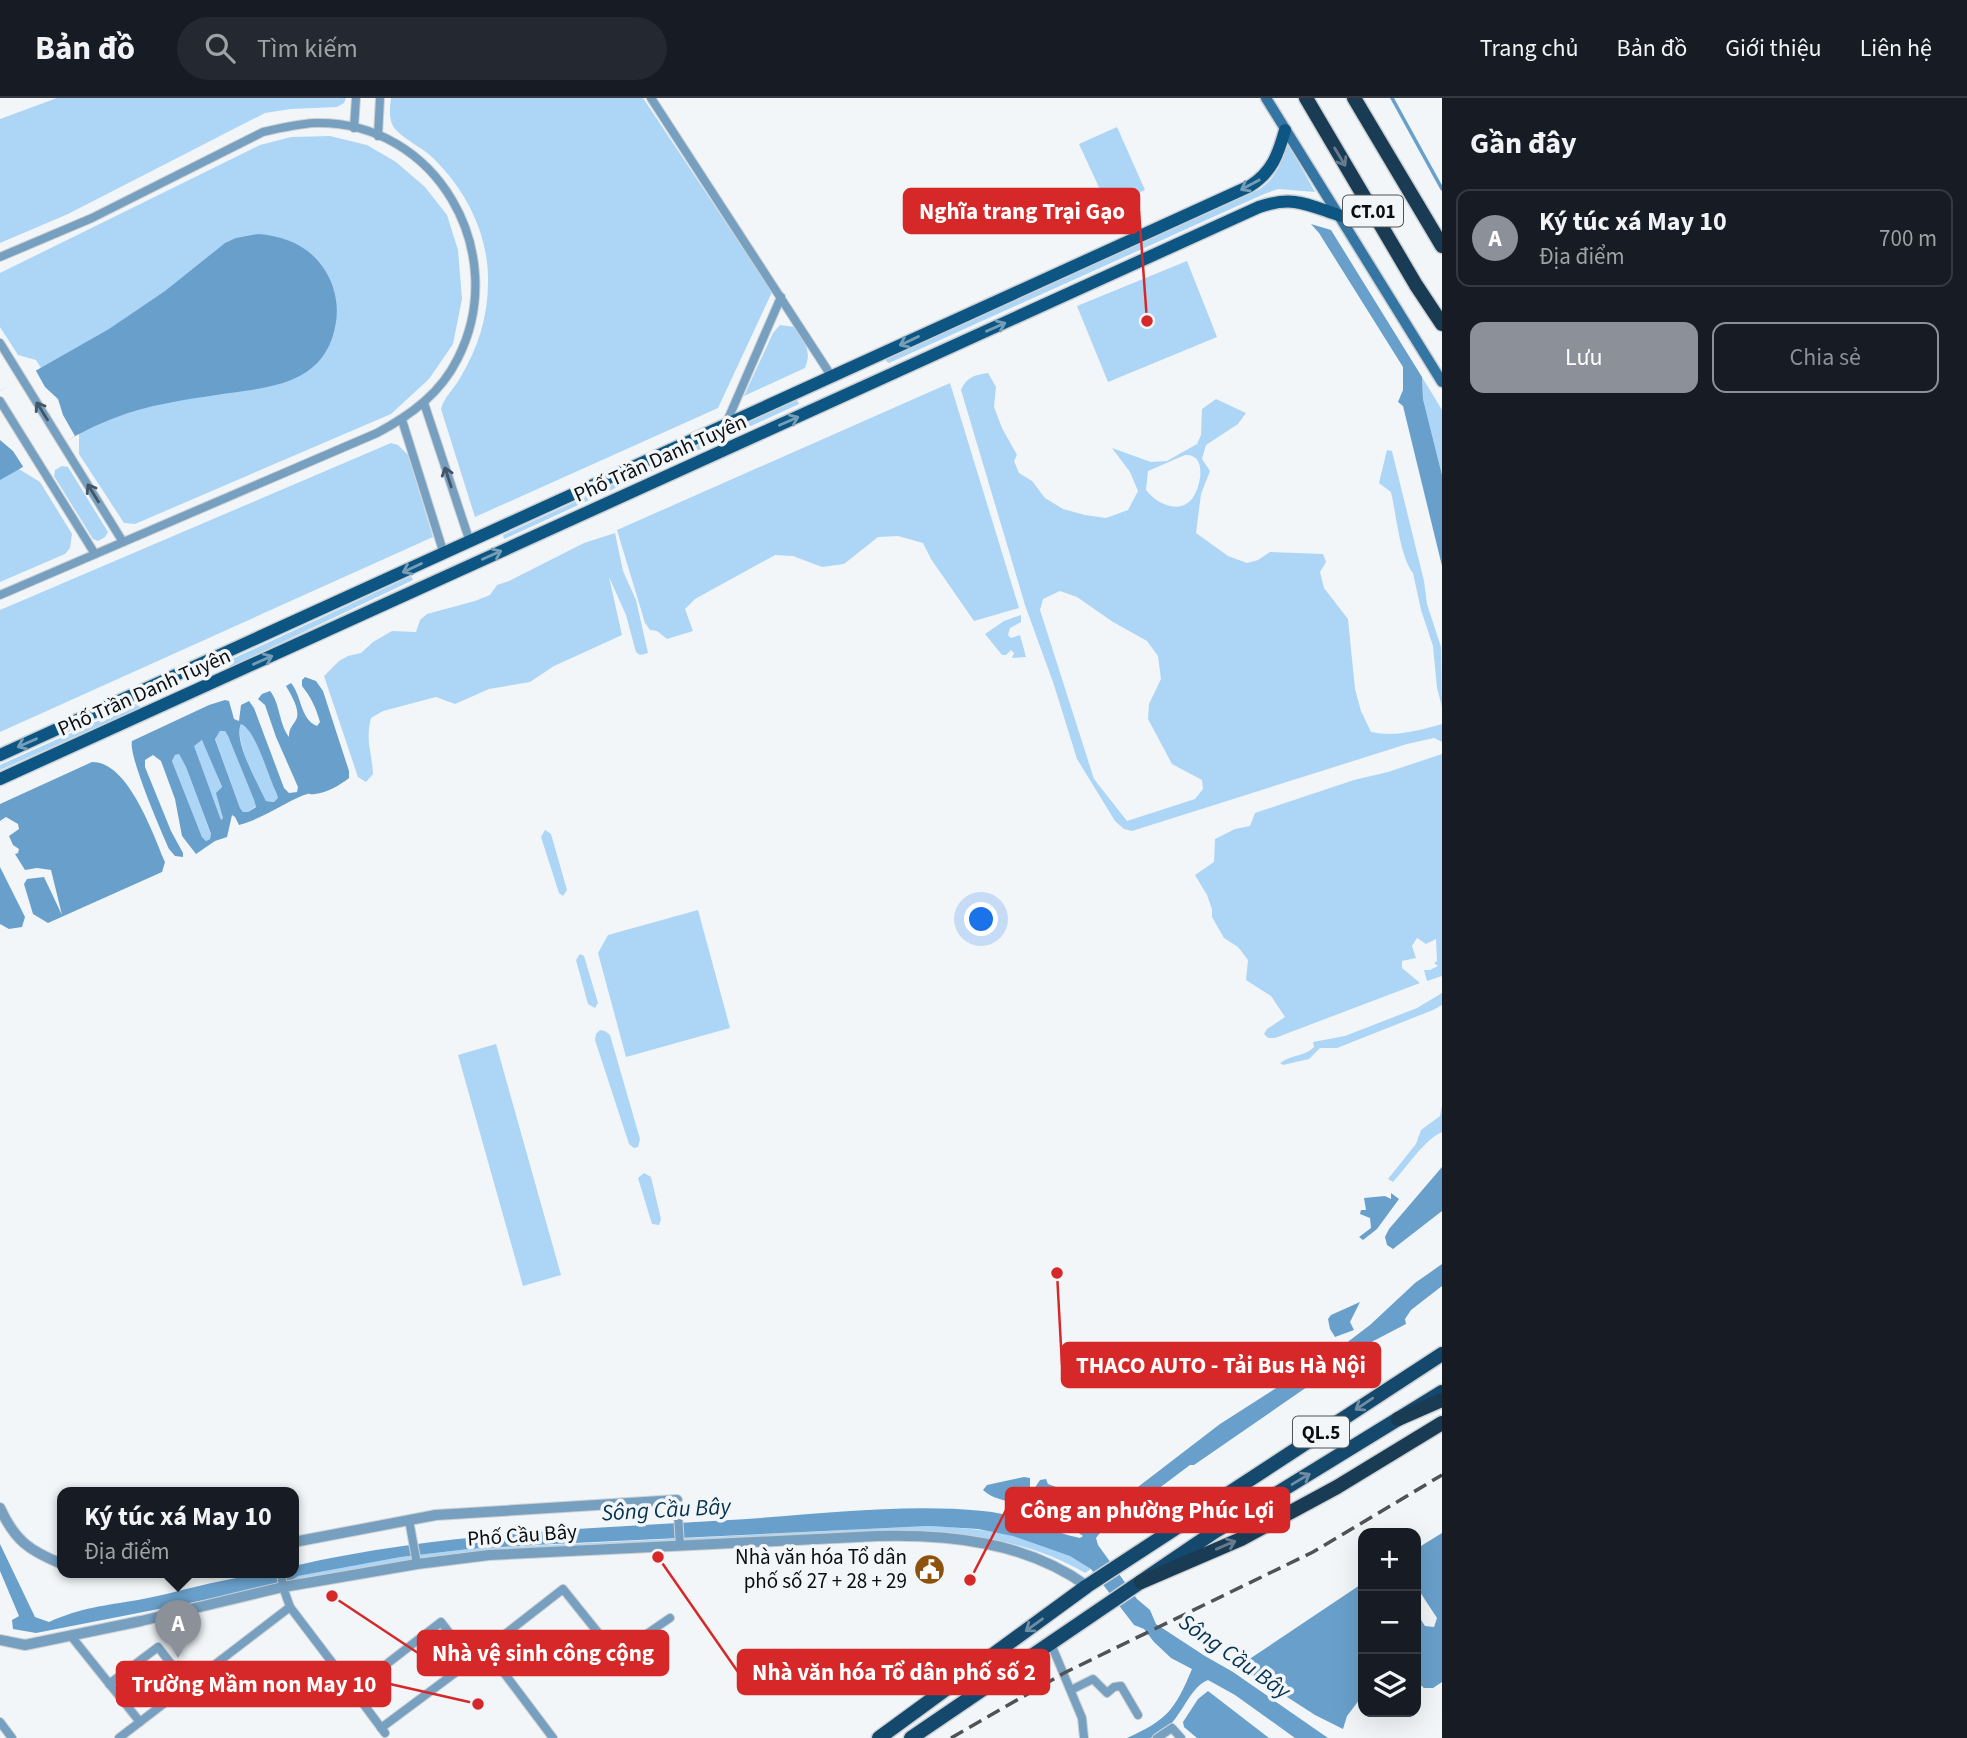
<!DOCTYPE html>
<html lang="vi">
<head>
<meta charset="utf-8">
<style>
  body { margin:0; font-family:"Source Sans 3",sans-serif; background:#242831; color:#f1f3f6 }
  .controls { position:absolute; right:21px; bottom:21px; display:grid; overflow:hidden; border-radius:14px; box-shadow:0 7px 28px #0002 }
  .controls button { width:63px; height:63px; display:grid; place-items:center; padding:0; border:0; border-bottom:2px solid #363941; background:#171b24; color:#f1f3f6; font:35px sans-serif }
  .you { position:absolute; left:982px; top:822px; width:24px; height:24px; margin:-18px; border:5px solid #fff; border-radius:50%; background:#1a73e8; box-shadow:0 0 0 10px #1a73e833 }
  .badge { display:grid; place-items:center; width:46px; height:46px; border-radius:50%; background:#8c9099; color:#fff; font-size:23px; font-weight:700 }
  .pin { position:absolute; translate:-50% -58px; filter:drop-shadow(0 2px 4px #0008) }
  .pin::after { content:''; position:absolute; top:37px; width:24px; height:21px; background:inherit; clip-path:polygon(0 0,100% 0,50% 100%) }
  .popup { position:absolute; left:57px; top:1389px; width:242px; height:91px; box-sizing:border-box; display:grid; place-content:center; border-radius:14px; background:#171b24; filter:drop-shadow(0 2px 5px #0005); font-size:23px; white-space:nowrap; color:#9ea1a6 }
  .popup b { font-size:26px; color:#f1f3f6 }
  .popup::after { content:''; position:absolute; left:50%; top:100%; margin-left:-14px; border:14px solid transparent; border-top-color:#171b24 }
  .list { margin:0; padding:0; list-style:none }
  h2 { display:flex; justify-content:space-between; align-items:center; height:91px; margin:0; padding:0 28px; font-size:30px }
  h2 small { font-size:23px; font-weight:400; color:#9ea1a6 }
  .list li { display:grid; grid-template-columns:46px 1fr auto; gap:21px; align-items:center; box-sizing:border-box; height:98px; margin:0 14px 14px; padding:0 14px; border:2px solid #363941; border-radius:14px }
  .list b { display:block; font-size:26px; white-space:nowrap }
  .list p { margin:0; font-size:23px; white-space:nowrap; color:#9ea1a6 }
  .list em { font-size:23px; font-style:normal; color:#9ea1a6 }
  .actions { display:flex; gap:14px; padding:21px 28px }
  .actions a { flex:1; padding:16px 0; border:2px solid #8c9099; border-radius:14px; text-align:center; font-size:24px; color:#8c9099 }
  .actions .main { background:#8c9099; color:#fff }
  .icon { flex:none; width:38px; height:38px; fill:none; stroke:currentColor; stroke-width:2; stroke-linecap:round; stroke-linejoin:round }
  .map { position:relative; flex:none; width:1442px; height:1640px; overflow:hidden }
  header { display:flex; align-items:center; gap:42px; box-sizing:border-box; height:98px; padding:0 35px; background:#171b24; border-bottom:2px solid #363941 }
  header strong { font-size:33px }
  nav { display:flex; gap:38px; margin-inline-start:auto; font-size:24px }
  .search { width:490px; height:63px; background:#242831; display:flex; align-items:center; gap:18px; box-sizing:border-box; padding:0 24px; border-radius:38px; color:#9ea1a6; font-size:26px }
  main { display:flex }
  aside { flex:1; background:#171b24 }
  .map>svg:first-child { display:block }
  .green { fill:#add5f6; fill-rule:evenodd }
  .water { fill:#69a0cb; fill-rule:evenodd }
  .pier { fill:#f2f6f9 }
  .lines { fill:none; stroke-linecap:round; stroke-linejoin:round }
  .stream { stroke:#69a0cb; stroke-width:3.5 }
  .minor-casing { stroke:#cdd1d3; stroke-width:10 }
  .tertiary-casing { stroke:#cdd1d3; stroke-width:12 }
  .secondary-casing { stroke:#cdd1d3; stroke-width:13 }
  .primary-casing { stroke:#cdd1d3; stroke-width:15 }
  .trunk-casing { stroke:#cdd1d3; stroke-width:17 }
  .motorway-casing { stroke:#cdd1d3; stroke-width:17 }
  .minor { stroke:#77a0c0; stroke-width:8 }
  .tertiary { stroke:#77a0c0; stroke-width:10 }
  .secondary { stroke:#3475a4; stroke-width:10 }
  .primary { stroke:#0d5683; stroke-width:12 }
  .trunk { stroke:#14486c; stroke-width:14 }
  .motorway { stroke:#1a3b54; stroke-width:14 }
  .rail { stroke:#505254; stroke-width:3.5; stroke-dasharray:14 7; stroke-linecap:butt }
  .oneway { stroke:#667c8e }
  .oneway2 { stroke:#749eb8 }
  .oneway3 { stroke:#425667 }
  .oneway4 { stroke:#6d8ea4 }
  .labels { text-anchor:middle; stroke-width:7; stroke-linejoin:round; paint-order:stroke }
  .shield { fill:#f2f6f9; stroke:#515354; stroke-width:2 }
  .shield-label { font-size:19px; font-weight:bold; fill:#0c0d0e }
  .street-label { font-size:21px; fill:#0c0d0e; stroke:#f2f6f9 }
  .poi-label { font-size:21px; fill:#0c0d0e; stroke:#f2f6f9; text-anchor:end }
  .water-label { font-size:23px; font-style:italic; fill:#04324f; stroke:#f2f6f9 }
  .leader { fill:none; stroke:#d62828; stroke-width:2.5 }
  .callout-dot { fill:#d62828; stroke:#f2f6f9; stroke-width:2.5 }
  .callout { fill:#d62828; stroke:#d62828; stroke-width:2.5 }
  .callout-label { font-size:23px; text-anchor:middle; font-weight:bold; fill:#fff }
</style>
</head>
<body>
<header>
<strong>Bản đồ</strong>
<div class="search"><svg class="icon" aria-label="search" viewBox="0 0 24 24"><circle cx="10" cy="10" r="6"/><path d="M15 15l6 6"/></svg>Tìm kiếm</div>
<nav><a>Trang chủ</a><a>Bản đồ</a><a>Giới thiệu</a><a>Liên hệ</a></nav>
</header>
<main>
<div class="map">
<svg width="1442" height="1640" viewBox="0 0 1442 1640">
  <rect width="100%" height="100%" fill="#f2f6f9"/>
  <!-- green -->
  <g class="green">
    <polygon points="57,0 346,0 344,5 337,9 291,11 265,15 68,116 0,145 0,21"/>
    <path d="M391 0H643L772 194 718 310 475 419 441 311C444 299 454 291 460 280 478 250 488 219 488 184 489 137 466 92 433 60 422 49 406 43 395 31 388 22 390 10 391 0Z"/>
    <polygon points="1117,29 1145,92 1108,109 1079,46"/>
    <polygon points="330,38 367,47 396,64 425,89 447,117 458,152 462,201 453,246 429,281 391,316 135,426 124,425 79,356 79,331 36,262 18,257 0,229 0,175 260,47 291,39"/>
    <path d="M1288 46 1315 94 1278 91 1264 96 889 265 886 263V261L1260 91C1277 79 1281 65 1288 46Z"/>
    <polygon points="1187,163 1217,239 1108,284 1077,208"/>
    <path d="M780 227 795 229C805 244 812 253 805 270L744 298 773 235Z"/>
    <path d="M988 275 996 289 994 309 1002 330 1017 357 1014 363 1019 375 1032 383 1045 400 1063 411 1085 417 1106 420 1128 412 1138 393 1130 374 1112 350 1151 364 1167 363 1197 346 1201 337 1202 311 1216 301 1246 315 1238 326 1206 347 1202 361 1210 373 1201 396 1196 435 1228 458 1247 465 1258 462 1270 454 1323 456 1326 464 1320 474 1324 490 1348 521 1355 591 1361 613 1371 634C1396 639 1417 633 1442 626V644L1434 640 1407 646 1132 733 1124 731 1115 723 1077 661 1054 587 1025 507 961 292C966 279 975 277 988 275ZM1185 357C1208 355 1201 391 1191 402 1177 417 1155 404 1146 392L1148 373ZM1060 493 1077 499 1113 524 1147 543 1158 558 1161 581 1149 606 1148 621 1172 666 1202 682 1203 691 1195 701 1127 723 1094 681 1040 512 1043 501Z"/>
    <polygon points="1422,279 1442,312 1442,377 1423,301"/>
    <polygon points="950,285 1019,510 974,523 931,461 923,445 898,438 878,439 844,466 822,469 793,458 775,457 695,501 685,511 693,533 667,541 657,533 650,532 645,525 617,432"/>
    <polygon points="797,302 799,306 504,441 503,437"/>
    <polygon points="391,345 398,347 408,357 433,439 0,634 0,512"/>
    <polygon points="0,346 14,368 40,384 72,436 70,450 65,456 0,484"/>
    <path d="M1387 352 1392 353 1424 483 1427 506 1441 549 1442 609 1437 590 1433 548 1421 512 1413 475C1400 459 1396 415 1391 394L1379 385Z"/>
    <polygon points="62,368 68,369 108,434 105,439 98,443 93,441 54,378 55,372"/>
    <path d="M615 435 623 473 636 502 648 555 640 557 636 554 626 517 609 479 622 537 554 568 530 584 489 591 455 606 436 599 383 613 371 620C365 644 372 653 373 676L366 684 358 679 324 578 339 563 348 558 361 555 373 544 392 533 416 534 420 522 427 516 475 503 490 497 497 487 509 483 584 445Z"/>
    <polygon points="411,478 413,482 230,569 228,563"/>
    <polygon points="1021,517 1021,524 1010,530 1008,537 1011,540 1020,537 1026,559 1012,560 1014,555 1011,552 1006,557 1002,557 985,536 1004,523"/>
    <polygon points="138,605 140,610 0,672 0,667"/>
    <path d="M241 626C256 631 269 678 276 694L278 700 275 704 266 703C258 685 234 644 241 626Z"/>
    <polygon points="220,633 225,633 228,638 254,702 256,708 248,714 243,714 240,710 215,640"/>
    <polygon points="203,642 222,690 219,693 223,720 221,722 193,647"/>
    <polygon points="179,656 186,669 211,737 210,741 206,743 202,739 172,663 175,657"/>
    <polygon points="1442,656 1442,878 1427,883 1424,872 1430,872 1438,868 1434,865 1437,863 1436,841 1426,846 1417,840 1412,848 1416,860 1402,863 1402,870 1420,885 1275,940 1268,940 1264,936 1267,931 1285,919 1271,898 1246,882 1248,862 1238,849 1224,840 1212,819 1212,811 1207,797 1195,777 1214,764 1215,741 1235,731 1250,728 1255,715 1354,682 1388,674"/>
    <polygon points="545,732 551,736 567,792 563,798 559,795 541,739"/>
    <polygon points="698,812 730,930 626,959 598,855 608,837"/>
    <polygon points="580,856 584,858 598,905 595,910 588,906 576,862"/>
    <path d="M1442 895V907L1433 912 1337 950H1320L1309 961 1283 967 1280 965C1290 957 1306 958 1314 949L1313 944 1345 938 1417 910Z"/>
    <polygon points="600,932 605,933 610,937 640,1041 638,1049 634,1050 629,1046 595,942 596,936"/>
    <polygon points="496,946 561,1177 523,1188 458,957"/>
    <path d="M1442 1008V1034C1424 1042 1407 1069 1393 1084L1388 1081 1416 1046 1421 1032 1440 1018Z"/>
    <polygon points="644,1075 651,1079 661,1121 659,1127 652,1126 638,1080"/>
    <path d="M929 1428C983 1431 1046 1436 1091 1471L1085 1475C1049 1454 1012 1443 970 1439L498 1454 291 1487 292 1482 297 1478 401 1459 469 1451Z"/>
  </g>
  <!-- water -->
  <g class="water">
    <polygon points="1311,126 1331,132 1422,279 1423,301 1442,377 1442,468 1403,308 1398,304 1403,292 1403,269 1319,135"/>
    <path d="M258 136C284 138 307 147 322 168 334 184 339 205 336 224 326 289 267 289 216 297 183 302 148 307 117 319 75 334 39 361 0 382V293L109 231 165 193 225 145 236 140Z"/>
    <path d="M305 579 316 583 323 593 349 673V680C340 687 327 695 315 696 306 697 313 694 304 697 282 706 264 720 239 727L235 719 232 717 227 739 215 743 196 756 182 738 175 701 161 663 153 657 145 662V669L171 733 183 755V759L175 758 169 751C161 733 128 657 132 643L209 607 225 602 229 603 234 621 239 623 241 607 249 603 254 610 284 690 289 695 297 694 298 689 276 639 265 607 258 601 262 596 270 593C280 605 279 626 289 639 289 630 292 629 296 622 301 612 291 597 286 588L291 585C302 598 300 621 317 628L320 624C316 610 311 599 302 588V582ZM241 626C256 632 268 678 276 694L278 700 274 704 266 703C258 685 233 643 241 626ZM220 633H225L228 638 254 702 256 709 248 714H243L240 710 215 641ZM202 642 222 689 216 695 223 720 221 722 194 648ZM179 656 186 669 211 736 210 741 206 743 202 739 172 663 175 657Z"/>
    <path d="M92 664C128 663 153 736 165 764L162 774 48 825 33 816 24 786 27 781 44 779 62 817 51 772 37 770 25 772 15 756 18 755 19 751 13 747 9 738 19 731 18 726 6 719 0 723V706Z"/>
    <polygon points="0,769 25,819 22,829 9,831 0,826"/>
    <polygon points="1442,1069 1442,1113 1393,1151 1387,1147 1385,1139 1389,1131"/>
    <polygon points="1391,1095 1399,1101 1377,1131 1363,1142 1359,1139 1371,1130 1370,1120 1360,1116 1361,1112 1366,1112 1364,1100 1385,1098 1391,1101"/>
    <path d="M1442 1166V1188L1411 1212 1405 1221 1406 1226 1360 1250 1320 1280 1194 1367H1190L1154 1394 1157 1405 1147 1400 1142 1401 1107 1426 1096 1440 1098 1447 1137 1501 1150 1512 1156 1526 1205 1558 1233 1574 1328 1640H1295L1235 1597 1208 1582C1186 1590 1179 1633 1150 1640 1143 1640 1134 1640 1127 1640 1167 1622 1175 1612 1192 1571L1171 1560 1154 1544 1144 1531 1134 1527 1091 1471 1070 1458 1013 1438 978 1431 929 1428 553 1446 469 1451 401 1459 298 1478 292 1482 220 1499 36 1535 13 1531 12 1522 19 1518 0 1473V1446L35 1519 49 1524C83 1509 103 1508 138 1502 190 1492 240 1474 294 1474V1468C436 1435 584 1431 730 1422 814 1417 900 1405 983 1413 1017 1416 1047 1433 1080 1440L1083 1438 1080 1436C1065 1424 1049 1415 1030 1409 1016 1404 994 1403 983 1392L987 1387 1024 1379 1030 1380V1391H1034L1040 1382 1046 1381 1048 1386 1078 1397 1104 1415 1220 1326 1345 1246 1370 1227 1415 1185Z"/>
    <polygon points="1360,1204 1350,1224 1354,1232 1335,1239 1330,1231 1328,1221 1331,1217"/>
    <polygon points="1442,1435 1442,1584 1433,1590 1424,1590 1416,1583 1416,1514 1425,1528 1434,1529 1437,1520 1416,1488 1416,1451"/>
    <polygon points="1363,1485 1363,1597 1347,1618 1343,1631 1315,1617 1239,1568"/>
    <polygon points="1208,1593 1269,1640 1197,1640 1184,1629 1183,1624 1198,1601"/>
  </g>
  <!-- pier -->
  <polygon class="pier" points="35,271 45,289 58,301 63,317 75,338 24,370 13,353 0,342 0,293"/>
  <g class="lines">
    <!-- stream -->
    <polyline class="stream" points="1392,0 1442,91"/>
    <defs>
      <g id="minor">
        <polyline points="651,0 832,279"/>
        <polyline points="354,30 356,0"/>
        <polyline points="378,38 380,0"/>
        <path d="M0 159 92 120 263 34C280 30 297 26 315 25 437 22 511 155 458 260 441 295 411 317 377 335L0 497"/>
        <polyline points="0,245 123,444"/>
        <polyline points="0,303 95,456"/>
        <polyline points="424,305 470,444"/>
        <polyline points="402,322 444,456"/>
        <polyline points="725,328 781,199"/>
        <polyline points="677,1402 680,1447"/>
        <polyline points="409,1422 417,1466"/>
        <polyline points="281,1474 283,1489 290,1509"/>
        <polyline points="71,1538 140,1624"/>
        <polyline points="1051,1546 1082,1620 1084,1640"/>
        <polyline points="486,1551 563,1491 616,1557 670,1520"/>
        <polyline points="109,1586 158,1549 188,1588"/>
        <polyline points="353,1592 385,1635"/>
        <polyline points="1071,1592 1093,1581 1107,1595 1114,1589 1121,1588 1138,1617"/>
        <polyline points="0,1624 12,1640"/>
        <polyline points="381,1630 471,1563"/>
        <polyline points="119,1640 290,1509 353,1592 441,1524 471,1563 486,1551 553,1640"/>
        <polyline points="1157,1640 1172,1630 1181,1640"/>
      </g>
      <g id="tertiary">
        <path d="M0 1410C15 1443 30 1453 62 1466"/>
        <polyline points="294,1444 436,1417 677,1402"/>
        <path d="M0 1542 25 1547 141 1523 283 1489 417 1466 489 1457 877 1438C950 1436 1026 1444 1087 1488"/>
      </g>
      <polyline id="secondary" points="1266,0 1442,284"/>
      <g id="primary">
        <path d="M0 657 1250 88C1272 74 1278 57 1285 32"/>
        <path d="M0 681 1259 109C1294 97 1308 107 1341 118"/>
      </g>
      <g id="trunk">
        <polyline points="879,1640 1087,1488 1442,1256"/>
        <polyline points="911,1640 1214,1434 1442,1294"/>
      </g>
      <g id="motorway">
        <polyline points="1306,0 1416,187 1442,226"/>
        <polyline points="1354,0 1442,148"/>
        <polyline points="1398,1321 1442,1302"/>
        <polyline points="1141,1484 1241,1441 1337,1389 1442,1325"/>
      </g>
    </defs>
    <!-- minor casing -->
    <use href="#minor" class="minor-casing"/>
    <!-- tertiary casing -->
    <use href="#tertiary" class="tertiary-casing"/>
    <!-- secondary casing -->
    <use href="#secondary" class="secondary-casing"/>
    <!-- primary casing -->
    <use href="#primary" class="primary-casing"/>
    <!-- trunk casing -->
    <use href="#trunk" class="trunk-casing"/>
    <!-- motorway casing -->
    <use href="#motorway" class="motorway-casing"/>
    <!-- minor -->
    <use href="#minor" class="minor"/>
    <!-- tertiary -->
    <use href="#tertiary" class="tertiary"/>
    <!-- secondary -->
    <use href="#secondary" class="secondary"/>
    <!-- primary -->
    <use href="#primary" class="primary"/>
    <!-- trunk -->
    <use href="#trunk" class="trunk"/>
    <!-- motorway -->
    <use href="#motorway" class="motorway"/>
    <!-- rail -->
    <polyline class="rail" points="951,1640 1064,1575 1313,1454 1442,1377"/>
  </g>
  <!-- one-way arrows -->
  <defs><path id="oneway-shaft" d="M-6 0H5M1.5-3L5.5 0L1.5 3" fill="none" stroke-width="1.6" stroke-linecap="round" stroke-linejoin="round" transform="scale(1.75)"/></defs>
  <g class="oneway">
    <use href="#oneway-shaft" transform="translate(1340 59) rotate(59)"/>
    <use href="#oneway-shaft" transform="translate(1226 1447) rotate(-23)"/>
  </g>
  <g class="oneway2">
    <use href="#oneway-shaft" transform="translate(1250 87) rotate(152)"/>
    <use href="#oneway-shaft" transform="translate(996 229) rotate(-24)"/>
    <use href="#oneway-shaft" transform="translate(909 243) rotate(155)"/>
    <use href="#oneway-shaft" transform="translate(789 323) rotate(-24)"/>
    <use href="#oneway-shaft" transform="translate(492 457) rotate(-24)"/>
    <use href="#oneway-shaft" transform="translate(412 470) rotate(155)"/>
    <use href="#oneway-shaft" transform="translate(263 562) rotate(-24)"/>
    <use href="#oneway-shaft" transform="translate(27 645) rotate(156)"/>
  </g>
  <g class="oneway3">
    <use href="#oneway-shaft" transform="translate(42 313) rotate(-122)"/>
    <use href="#oneway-shaft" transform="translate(448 379) rotate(-108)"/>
    <use href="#oneway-shaft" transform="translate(93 395) rotate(-122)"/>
  </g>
  <g class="oneway4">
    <use href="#oneway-shaft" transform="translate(1364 1306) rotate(146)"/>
    <use href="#oneway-shaft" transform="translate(1301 1381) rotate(-31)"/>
    <use href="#oneway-shaft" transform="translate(1034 1527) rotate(144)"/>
  </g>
  <!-- icons -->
  <defs>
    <symbol id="civic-disc" viewBox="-11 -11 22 22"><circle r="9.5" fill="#8d530e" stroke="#f2f6f9"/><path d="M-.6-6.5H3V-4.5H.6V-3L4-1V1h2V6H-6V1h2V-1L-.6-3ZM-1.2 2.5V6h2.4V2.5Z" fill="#fff"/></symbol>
  </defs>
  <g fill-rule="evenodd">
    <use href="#civic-disc" x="912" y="1454" width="35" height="35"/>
  </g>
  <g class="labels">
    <!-- shield labels -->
    <g class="shield">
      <rect x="1343" y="97.5" width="60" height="31" rx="5"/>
      <rect x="1293" y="1318.5" width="56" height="31" rx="5"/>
    </g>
    <g class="shield-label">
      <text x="1373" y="120">CT.01</text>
      <text x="1321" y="1341">QL.5</text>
    </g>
    <!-- street labels -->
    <g class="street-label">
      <text transform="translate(660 360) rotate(-24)" y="7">Phố Trần Danh Tuyên</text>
      <text transform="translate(144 594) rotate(-24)" y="7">Phố Trần Danh Tuyên</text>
      <text transform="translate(522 1437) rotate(-4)" y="7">Phố Cầu Bây</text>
    </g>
    <!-- poi labels -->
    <g class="poi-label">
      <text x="907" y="1466">Nhà văn hóa Tổ dân<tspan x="907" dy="24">phố số 27 + 28 + 29</tspan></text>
    </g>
    <!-- water labels -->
    <g class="water-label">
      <text transform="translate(666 1411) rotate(-3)" y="8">Sông Cầu Bây</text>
      <text transform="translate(1235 1558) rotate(35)" y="8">Sông Cầu Bây</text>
    </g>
  </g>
  <!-- callouts -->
  <path class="leader" d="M1147 223L1139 113M1057 1175L1062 1267M970 1482L1006 1412M332 1498L418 1555M658 1459L738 1574M478 1606L390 1586"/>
  <g class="callout-dot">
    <circle cx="1147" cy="223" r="7"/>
    <circle cx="1057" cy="1175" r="7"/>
    <circle cx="970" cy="1482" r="7"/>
    <circle cx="332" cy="1498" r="7"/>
    <circle cx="658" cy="1459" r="7"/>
    <circle cx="478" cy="1606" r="7"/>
  </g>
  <g class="callout">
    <rect x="904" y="91" width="235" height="44" rx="7"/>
    <rect x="1062" y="1245" width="318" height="44" rx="7"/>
    <rect x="1006" y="1390" width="283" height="44" rx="7"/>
    <rect x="418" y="1533" width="250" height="44" rx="7"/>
    <rect x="738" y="1552" width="311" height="44" rx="7"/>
    <rect x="117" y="1564" width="273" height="44" rx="7"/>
  </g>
  <g class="callout-label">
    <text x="1022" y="121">Nghĩa trang Trại Gạo</text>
    <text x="1221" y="1275">THACO AUTO - Tải Bus Hà Nội</text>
    <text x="1147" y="1420">Công an phường Phúc Lợi</text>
    <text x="543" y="1563">Nhà vệ sinh công cộng</text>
    <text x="894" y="1582">Nhà văn hóa Tổ dân phố số 2</text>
    <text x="254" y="1594">Trường Mầm non May 10</text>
  </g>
</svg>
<div class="controls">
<button>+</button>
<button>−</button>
<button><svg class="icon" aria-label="layers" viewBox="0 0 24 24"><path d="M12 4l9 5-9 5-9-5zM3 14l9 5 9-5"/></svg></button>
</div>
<div class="you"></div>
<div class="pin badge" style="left:178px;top:1560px">A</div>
<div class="popup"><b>Ký túc xá May 10</b>Địa điểm</div>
</div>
<aside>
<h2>Gần đây<small></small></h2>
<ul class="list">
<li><span class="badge">A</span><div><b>Ký túc xá May 10</b><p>Địa điểm</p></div><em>700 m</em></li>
</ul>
<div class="actions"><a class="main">Lưu</a><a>Chia sẻ</a></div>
</aside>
</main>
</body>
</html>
